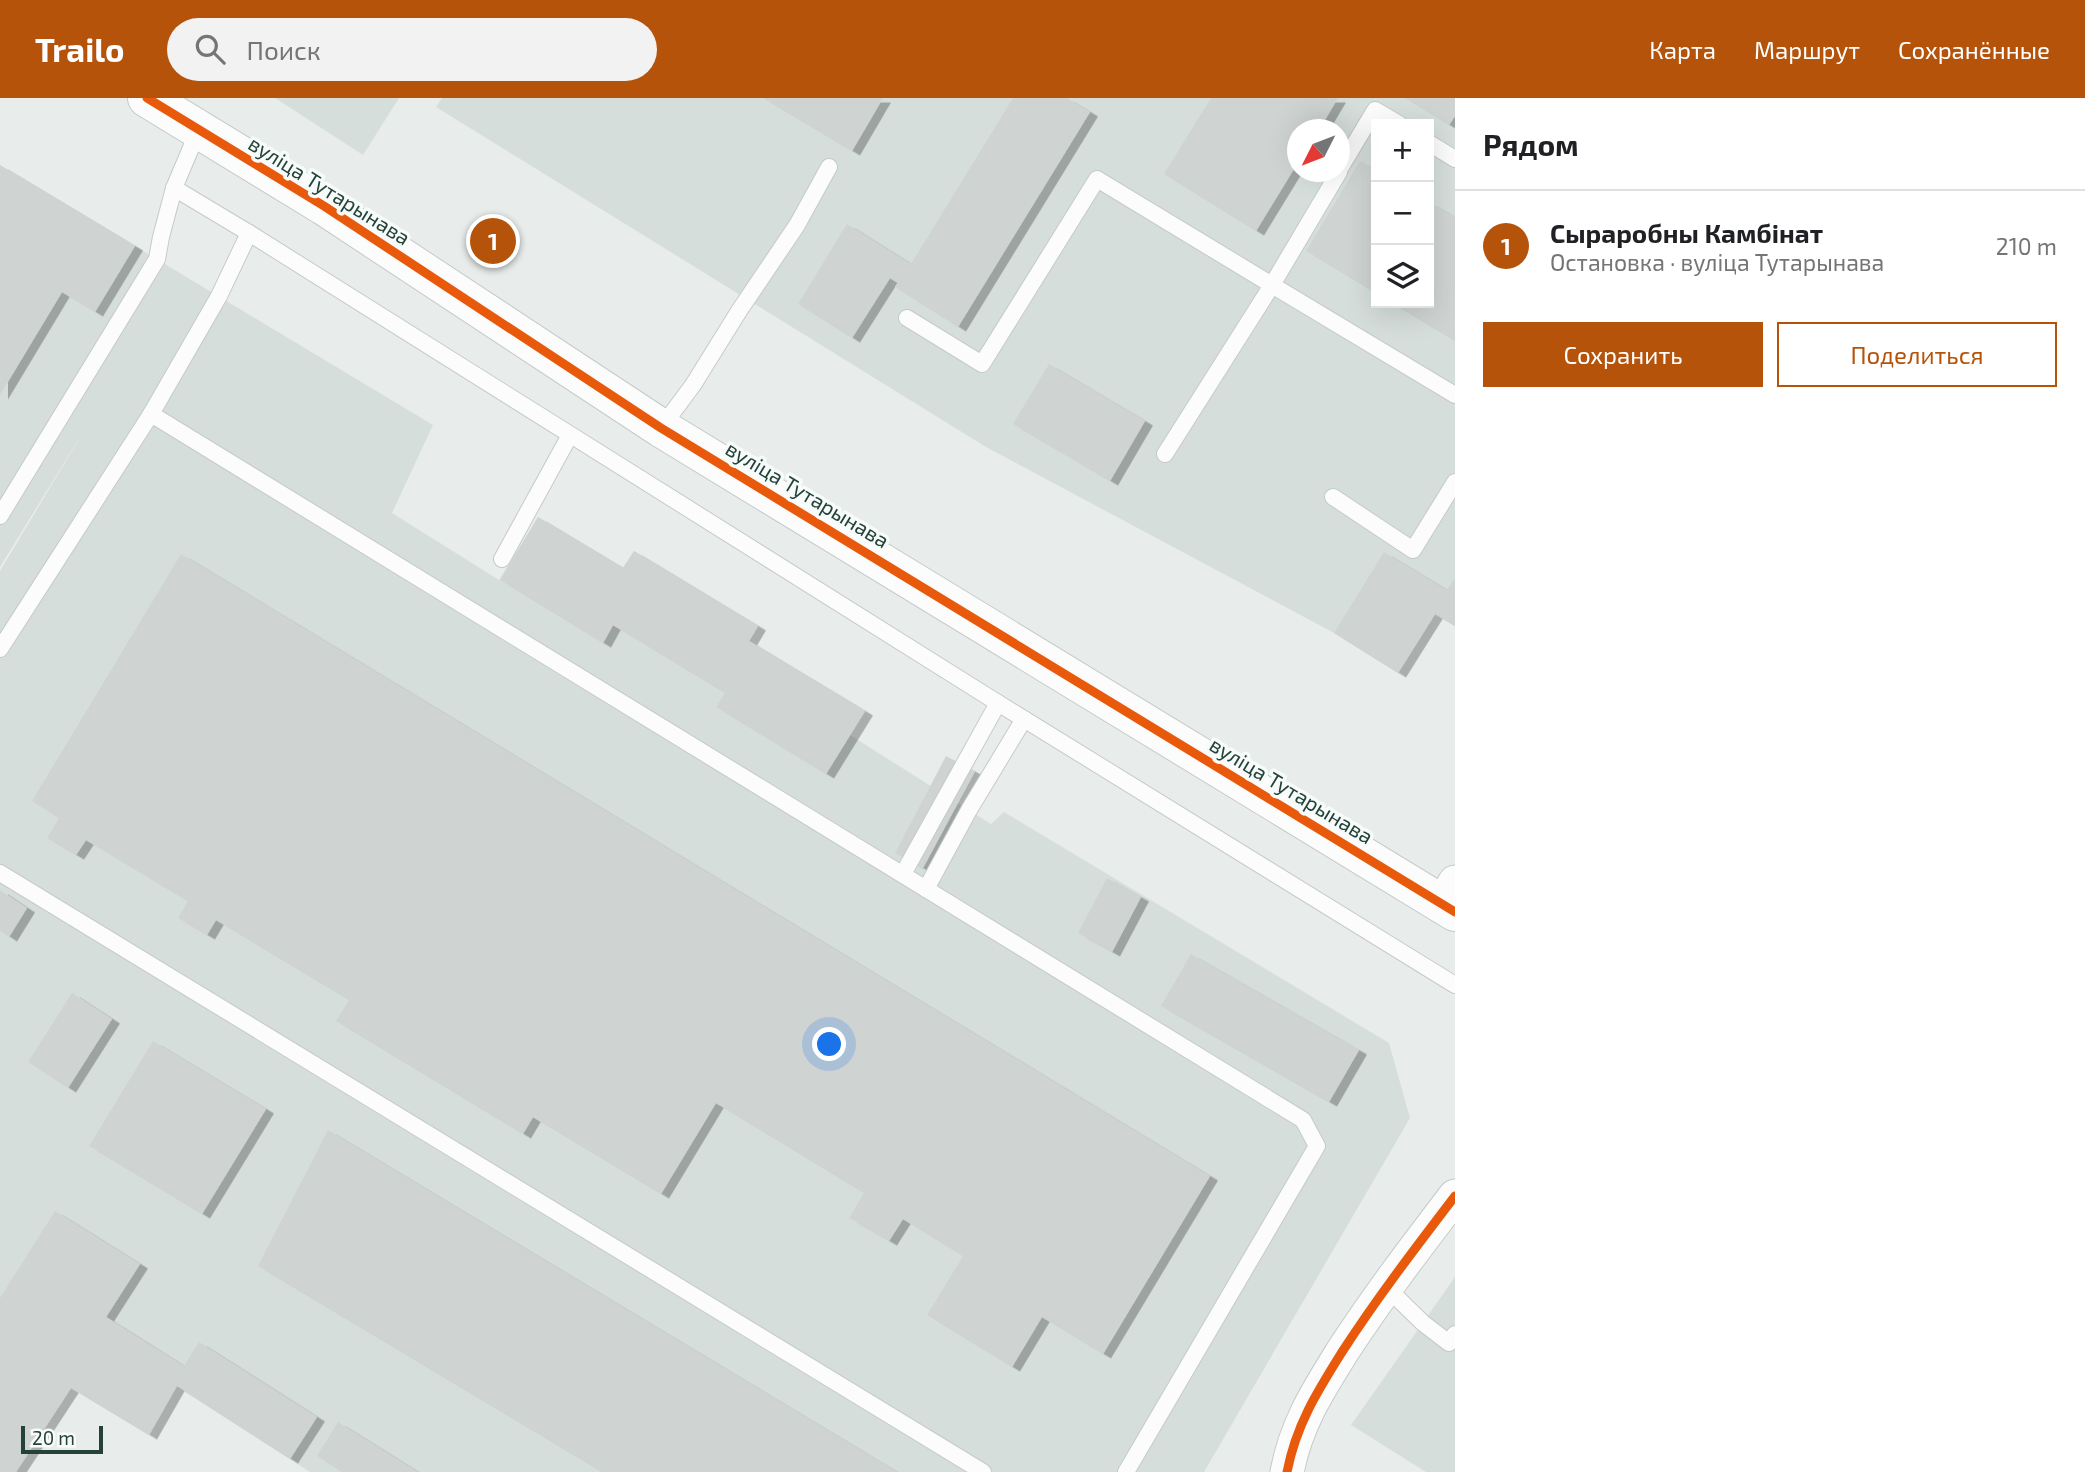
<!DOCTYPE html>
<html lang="ru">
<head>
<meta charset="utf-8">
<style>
  body { margin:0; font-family:"Exo 2",sans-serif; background:#f2f2f2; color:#202124 }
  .controls { position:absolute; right:21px; top:21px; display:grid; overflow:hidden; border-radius:0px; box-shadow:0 7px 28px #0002 }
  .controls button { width:63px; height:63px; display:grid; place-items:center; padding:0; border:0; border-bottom:2px solid #e0e0e0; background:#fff; color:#202124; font:35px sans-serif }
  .compass { position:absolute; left:1287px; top:21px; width:63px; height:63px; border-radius:50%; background:#fff; box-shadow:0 7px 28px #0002; rotate:228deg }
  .scale { position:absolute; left:21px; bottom:18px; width:82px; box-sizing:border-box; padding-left:7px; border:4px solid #24423a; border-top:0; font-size:19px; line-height:24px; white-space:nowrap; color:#24423a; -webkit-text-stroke:5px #f7fbf9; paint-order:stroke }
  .you { position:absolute; left:830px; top:947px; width:24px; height:24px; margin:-18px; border:5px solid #fff; border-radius:50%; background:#1a73e8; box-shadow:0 0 0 10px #1a73e833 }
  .badge { display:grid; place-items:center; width:46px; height:46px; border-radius:50%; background:#b45309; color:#fff; font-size:23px; font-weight:700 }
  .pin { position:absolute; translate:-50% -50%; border:4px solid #fff; box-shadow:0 2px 7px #0006 }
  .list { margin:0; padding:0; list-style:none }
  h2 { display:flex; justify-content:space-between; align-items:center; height:91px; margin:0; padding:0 28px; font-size:30px }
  h2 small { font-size:23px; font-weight:400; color:#757577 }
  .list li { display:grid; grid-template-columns:46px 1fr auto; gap:21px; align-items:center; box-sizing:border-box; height:112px; padding:0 28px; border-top:2px solid #e0e0e0 }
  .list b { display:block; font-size:26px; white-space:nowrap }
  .list p { margin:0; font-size:23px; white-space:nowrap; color:#757577 }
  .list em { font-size:23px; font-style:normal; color:#757577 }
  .actions { display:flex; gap:14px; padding:21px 28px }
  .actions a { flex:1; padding:16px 0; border:2px solid #b45309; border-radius:0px; text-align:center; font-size:24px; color:#b45309 }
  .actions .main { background:#b45309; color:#fff }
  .icon { flex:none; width:38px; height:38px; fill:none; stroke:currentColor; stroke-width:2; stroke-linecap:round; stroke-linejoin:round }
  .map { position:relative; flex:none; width:1455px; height:1374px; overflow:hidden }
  header { display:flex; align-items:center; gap:42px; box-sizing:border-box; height:98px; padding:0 35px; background:#b45309; color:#fff }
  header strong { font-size:33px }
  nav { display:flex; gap:38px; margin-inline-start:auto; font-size:24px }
  .search { width:490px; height:63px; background:#f2f2f2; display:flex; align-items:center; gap:18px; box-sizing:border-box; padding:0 24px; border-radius:38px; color:#757577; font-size:26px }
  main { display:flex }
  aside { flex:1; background:#fff }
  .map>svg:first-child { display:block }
  .built { fill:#d6dedb; fill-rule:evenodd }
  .building { fill:#cfd4d2; filter:url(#shadow) }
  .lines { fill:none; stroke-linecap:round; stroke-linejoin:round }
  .service-casing { stroke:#c5cac8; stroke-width:18 }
  .minor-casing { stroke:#c5cac8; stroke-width:35 }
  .tertiary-casing { stroke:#c5cac8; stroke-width:40 }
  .service { stroke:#fcfcfc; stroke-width:16 }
  .minor { stroke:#fcfcfc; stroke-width:33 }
  .tertiary { stroke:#fcfcfc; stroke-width:38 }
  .cycleway-casing { stroke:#f7fbf9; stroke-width:13 }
  .cycleway { stroke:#e8590c; stroke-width:9 }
  .labels { text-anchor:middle; stroke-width:7; stroke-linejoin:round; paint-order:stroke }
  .street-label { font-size:21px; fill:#24423a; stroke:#f7fbf9 }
</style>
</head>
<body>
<header>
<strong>Trailo</strong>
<div class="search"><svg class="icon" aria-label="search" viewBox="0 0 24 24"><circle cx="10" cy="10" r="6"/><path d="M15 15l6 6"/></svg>Поиск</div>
<nav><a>Карта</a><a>Маршрут</a><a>Сохранённые</a></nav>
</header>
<main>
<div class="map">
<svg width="1455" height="1374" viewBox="0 0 1455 1374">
  <defs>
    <filter id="shadow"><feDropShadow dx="8" dy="4.5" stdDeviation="0" flood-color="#0004"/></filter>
  </defs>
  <rect width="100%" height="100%" fill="#e8edeb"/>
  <!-- built -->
  <g class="built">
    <polygon points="275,0 399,0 363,57"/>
    <path d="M442 0H1455V528L1434 516 1398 575 1334 535 986 349 436 9ZM1376 26H1429V205H1376ZM1297 32H1339V74H1297Z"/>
    <polygon points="0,67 433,327 392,415 499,482 538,419 623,470 634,453 758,528 749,543 865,613 850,637 991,726 1004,714 1389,945 1410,1020 1204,1374 310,1374 177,1289 149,1337 71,1290 16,1374 0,1374 0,473 88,326 0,469"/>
    <polygon points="1455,1179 1455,1374 1426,1374 1351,1327"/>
  </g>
  <!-- building -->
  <g class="building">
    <polygon points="763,0 883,0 852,53"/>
    <polygon points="1013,0 1067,0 1090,14 958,229 895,189 898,185 890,180 852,240 798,206 847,126 911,166"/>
    <polygon points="1211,0 1338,0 1319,32 1297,32 1297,66 1256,133 1164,76"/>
    <polygon points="1405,0 1455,0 1455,18 1449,27"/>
    <polygon points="1360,63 1376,72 1376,195 1306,153"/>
    <polygon points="0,67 135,148 95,214 62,194 0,297"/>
    <polygon points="1429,104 1455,119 1455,243 1392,205 1429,205"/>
    <polygon points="1049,266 1145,323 1110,383 1013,326"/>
    <polygon points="538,419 623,470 634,453 758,528 749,543 865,613 826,676 716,609 725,595 613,527 603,545 500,482"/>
    <polygon points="1384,454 1447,492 1455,480 1455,528 1435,516 1398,575 1334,535"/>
    <polygon points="181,456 1210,1078 1103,1256 1042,1219 1012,1269 927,1217 963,1158 903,1121 889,1143 849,1120 864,1095 716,1005 661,1096 533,1019 523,1036 336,923 349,902 216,822 207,837 178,820 188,803 86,742 76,757 47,740 59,720 32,703"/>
    <polygon points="946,658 975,673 923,770 895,755"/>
    <polygon points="1107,780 1141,799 1112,854 1078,835"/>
    <polygon points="0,792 27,810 9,839 0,833"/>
    <polygon points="1191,856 1359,952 1329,1004 1161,908"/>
    <polygon points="72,895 112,921 68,990 28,964"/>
    <polygon points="153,943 266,1011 202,1116 89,1048"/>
    <polygon points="328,1032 897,1374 602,1374 258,1168"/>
    <polygon points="55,1113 140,1166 106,1219 184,1268 199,1244 317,1319 290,1361 177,1288 149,1337 71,1290 16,1374 0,1374 0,1200"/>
    <polygon points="338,1324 418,1374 342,1374 317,1358"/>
  </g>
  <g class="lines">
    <defs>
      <g id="service">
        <polyline points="199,31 174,90 249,135 998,605 1455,887"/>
        <polyline points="1429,45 1455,61"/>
        <polyline points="1339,72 1375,12 1399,26"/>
        <polyline points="907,220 982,266 1097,81 1272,187 1339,74"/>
        <polyline points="151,316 1303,1022 1317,1048 1126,1374"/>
        <polyline points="661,330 693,287 739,213 797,127 829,69"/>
        <polyline points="1165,356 1272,187 1455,297"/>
        <polyline points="1333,399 1413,452 1455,384"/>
        <polyline points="0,418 157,161 161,139 174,90"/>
        <polyline points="502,461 570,337"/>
        <polyline points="0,551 151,316 219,198 249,135"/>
        <polyline points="0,775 983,1374"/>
        <polyline points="903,776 998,605"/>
        <polyline points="926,791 969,712 1024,621"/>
        <polyline points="1386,1189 1423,1225 1449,1245 1455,1236"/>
      </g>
      <g id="minor">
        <polyline points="1442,806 1455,784"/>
        <path d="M1287 1374C1296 1327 1317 1294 1342 1254 1377 1200 1416 1149 1455 1098"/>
      </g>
      <polyline id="tertiary" points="147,0 324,108 661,330 1455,814"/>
    </defs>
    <!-- service casing -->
    <use href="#service" class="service-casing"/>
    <!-- minor casing -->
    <use href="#minor" class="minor-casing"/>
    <!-- tertiary casing -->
    <use href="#tertiary" class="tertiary-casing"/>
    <!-- service -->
    <use href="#service" class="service"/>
    <!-- minor -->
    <use href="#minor" class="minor"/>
    <!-- tertiary -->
    <use href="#tertiary" class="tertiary"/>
    <defs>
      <g id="cycleway">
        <polyline points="147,0 324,108 661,330 1455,814"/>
        <path d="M1287 1374C1296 1327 1317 1294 1342 1254 1377 1200 1416 1149 1455 1098"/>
      </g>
    </defs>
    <!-- cycleway casing -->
    <use href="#cycleway" class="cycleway-casing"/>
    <!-- cycleway -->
    <use href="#cycleway" class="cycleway"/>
  </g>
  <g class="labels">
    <!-- street labels -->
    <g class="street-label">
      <text transform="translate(329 93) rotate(32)" y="7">вуліца Тутарынава</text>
      <text transform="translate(807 397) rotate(31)" y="7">вуліца Тутарынава</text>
      <text transform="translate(1291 693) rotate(31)" y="7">вуліца Тутарынава</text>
    </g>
  </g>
</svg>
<div class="controls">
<button>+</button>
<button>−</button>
<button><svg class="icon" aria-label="layers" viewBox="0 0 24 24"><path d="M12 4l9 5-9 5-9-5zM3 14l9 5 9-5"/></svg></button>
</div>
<svg class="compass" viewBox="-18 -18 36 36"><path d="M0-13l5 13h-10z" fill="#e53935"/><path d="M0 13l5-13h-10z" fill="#757577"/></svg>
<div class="scale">20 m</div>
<div class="you"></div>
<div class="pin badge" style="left:493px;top:143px">1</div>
</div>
<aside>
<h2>Рядом<small></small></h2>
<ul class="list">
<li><span class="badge">1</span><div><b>Сыраробны Камбінат</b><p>Остановка · вуліца Тутарынава</p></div><em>210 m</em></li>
</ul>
<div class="actions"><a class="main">Сохранить</a><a>Поделиться</a></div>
</aside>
</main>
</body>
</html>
